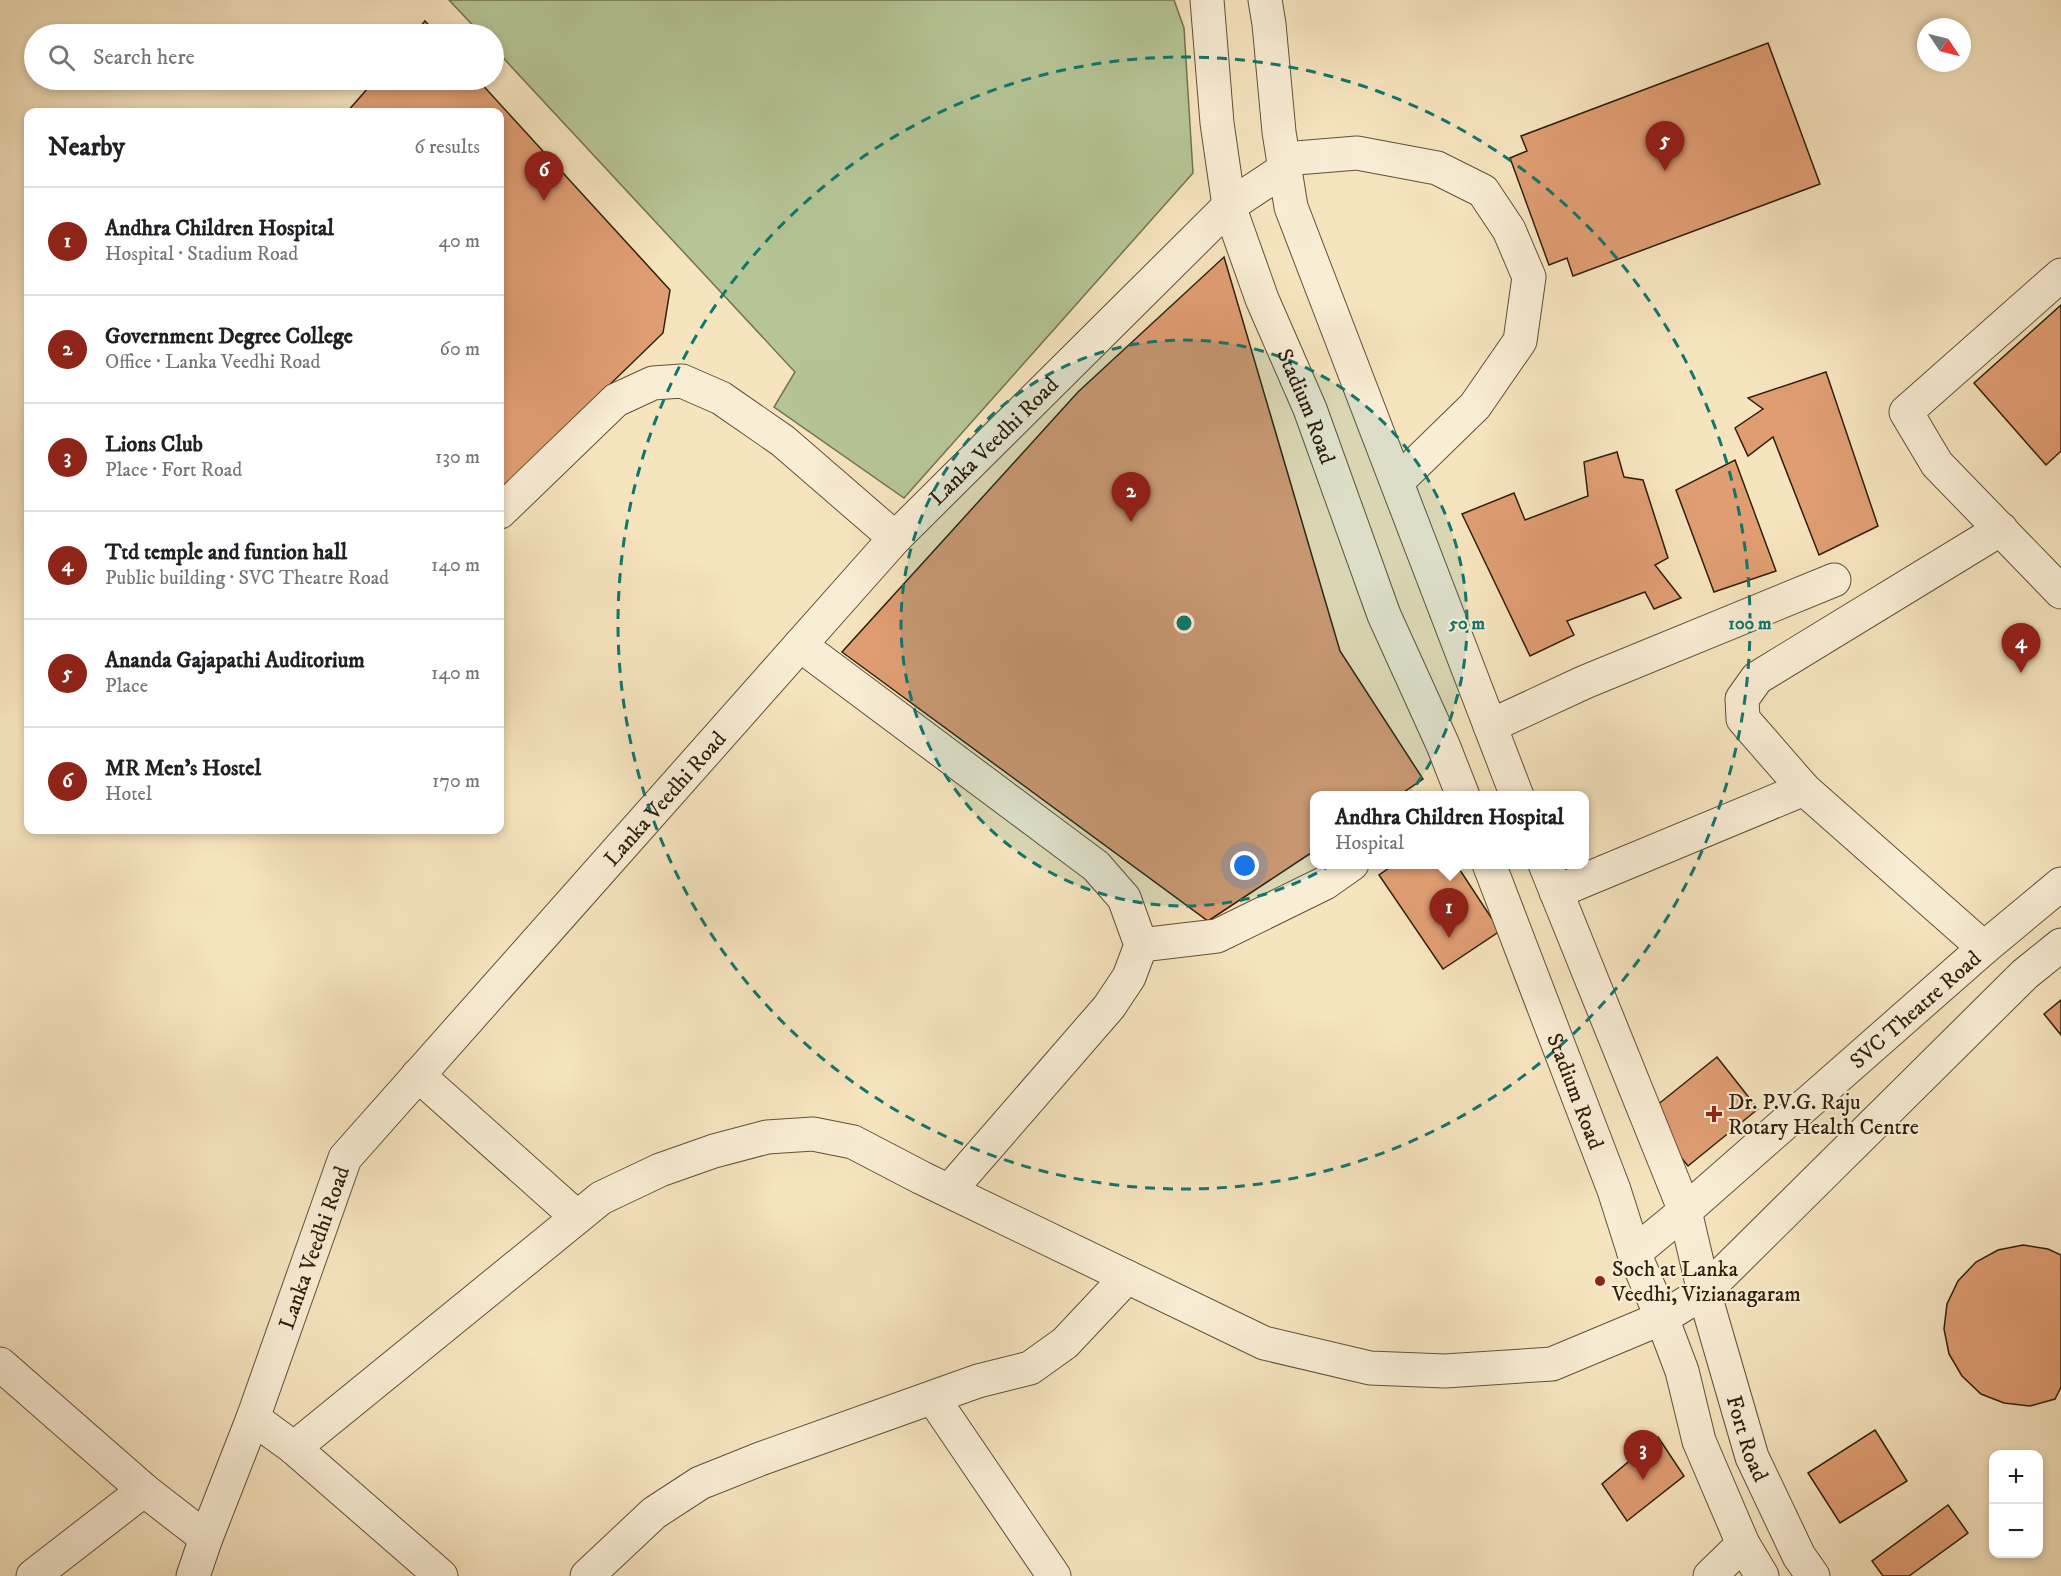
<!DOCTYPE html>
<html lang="en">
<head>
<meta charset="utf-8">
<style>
  body { margin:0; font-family:"IM FELL DW Pica",serif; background:#f2f2f2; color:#202124 }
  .controls { position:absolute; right:18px; bottom:18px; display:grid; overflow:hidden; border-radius:12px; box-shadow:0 3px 9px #0003 }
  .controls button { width:54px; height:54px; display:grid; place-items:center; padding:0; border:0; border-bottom:2px solid #e0e0e0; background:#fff; color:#202124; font:30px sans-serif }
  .compass { position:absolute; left:1917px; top:18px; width:54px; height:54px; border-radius:50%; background:#fff; box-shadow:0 3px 9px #0003; rotate:125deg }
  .you { position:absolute; left:1245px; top:866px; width:21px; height:21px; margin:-15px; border:4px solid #fff; border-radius:50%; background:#1a73e8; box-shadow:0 0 0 9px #1a73e833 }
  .badge { display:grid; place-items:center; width:39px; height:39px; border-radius:50%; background:#8f2418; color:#fff; font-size:20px; font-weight:700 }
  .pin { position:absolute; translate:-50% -50px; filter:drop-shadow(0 2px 3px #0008) }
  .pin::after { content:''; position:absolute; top:32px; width:21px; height:18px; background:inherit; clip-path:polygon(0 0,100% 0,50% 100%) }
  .popup { position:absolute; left:1310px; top:791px; width:279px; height:78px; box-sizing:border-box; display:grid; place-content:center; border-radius:12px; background:#fff; filter:drop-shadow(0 2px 4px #0005); font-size:20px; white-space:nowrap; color:#757577 }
  .popup b { font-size:22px; color:#202124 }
  .popup::after { content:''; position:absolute; left:50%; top:100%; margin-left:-12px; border:12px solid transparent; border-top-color:#fff }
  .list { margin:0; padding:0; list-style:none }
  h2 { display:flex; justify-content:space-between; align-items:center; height:78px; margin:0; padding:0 24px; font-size:26px }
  h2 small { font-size:20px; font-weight:400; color:#757577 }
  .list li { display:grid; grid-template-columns:39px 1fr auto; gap:18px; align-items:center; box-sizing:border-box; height:108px; padding:0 24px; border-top:2px solid #e0e0e0 }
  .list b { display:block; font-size:22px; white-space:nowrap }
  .list p { margin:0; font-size:20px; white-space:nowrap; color:#757577 }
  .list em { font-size:20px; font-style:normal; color:#757577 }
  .icon { flex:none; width:33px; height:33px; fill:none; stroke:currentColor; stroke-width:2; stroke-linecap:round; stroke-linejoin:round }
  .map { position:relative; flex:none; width:2061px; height:1576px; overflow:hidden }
  .search { position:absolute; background:#fff; box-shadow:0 3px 9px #0003; left:24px; top:24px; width:480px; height:66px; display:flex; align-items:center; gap:15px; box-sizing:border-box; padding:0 21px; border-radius:33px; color:#757577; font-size:22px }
  .panel { position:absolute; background:#fff; box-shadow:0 3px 9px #0003; left:24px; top:108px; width:480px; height:726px; border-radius:12px }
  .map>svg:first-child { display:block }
  .green { fill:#b6c596; stroke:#727251; stroke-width:1.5 }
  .building { fill:#e09d72; stroke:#2e200c; stroke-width:1.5 }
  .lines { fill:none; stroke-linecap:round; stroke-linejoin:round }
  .minor-casing { stroke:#605138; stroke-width:35 }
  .minor { stroke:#f9edd5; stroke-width:33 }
  .ring { fill:none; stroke:#0f766e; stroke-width:3; stroke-dasharray:10 8 }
  .poi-dot { fill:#8f2418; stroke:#f9edd5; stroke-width:2 }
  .labels { text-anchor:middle; stroke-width:4.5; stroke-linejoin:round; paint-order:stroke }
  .street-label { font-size:22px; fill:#2e200c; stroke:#f9edd5 }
  .poi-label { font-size:22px; fill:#2e200c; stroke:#f9edd5; text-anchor:start }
  .centre { fill:#0f766e; stroke:#f9edd5; stroke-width:3 }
  .ring-label { font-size:18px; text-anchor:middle; font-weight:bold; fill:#0f766e; stroke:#f9edd5; stroke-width:4.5; stroke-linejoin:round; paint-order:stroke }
</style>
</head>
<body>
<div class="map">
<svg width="2061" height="1576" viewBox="0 0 2061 1576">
  <rect width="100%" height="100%" fill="#f6e4be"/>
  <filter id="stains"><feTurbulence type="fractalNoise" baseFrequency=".00333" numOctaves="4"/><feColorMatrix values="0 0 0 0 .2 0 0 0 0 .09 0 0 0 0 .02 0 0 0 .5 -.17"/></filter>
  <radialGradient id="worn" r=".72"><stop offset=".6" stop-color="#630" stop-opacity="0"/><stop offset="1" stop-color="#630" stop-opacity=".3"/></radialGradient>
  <!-- green -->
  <polygon class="green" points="449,0 1174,0 1184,28 1193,173 904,498 774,407 795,372 494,48 494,34 481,34"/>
  <!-- building -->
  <g class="building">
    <polygon points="425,21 437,34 414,34"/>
    <polygon points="1768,43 1820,184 1573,276 1567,258 1549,265 1510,158 1527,151 1521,136"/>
    <polygon points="375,80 478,80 670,290 663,333 500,491 500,112 347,112"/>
    <polygon points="1224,257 1340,651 1423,779 1398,796 1314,796 1314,851 1208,921 842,652 1078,392"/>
    <polygon points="2061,305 2061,451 2046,465 1974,383"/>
    <polygon points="1826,372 1878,526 1819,555 1773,437 1748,456 1735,428 1763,409 1748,398"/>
    <polygon points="1617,452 1624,477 1643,480 1668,558 1655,565 1681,598 1654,609 1645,592 1567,621 1574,635 1530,656 1462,514 1514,493 1525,520 1588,496 1584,462"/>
    <polygon points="1735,460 1776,571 1714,592 1676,490"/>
    <polygon points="1395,864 1456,864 1500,931 1443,969 1379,875"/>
    <polygon points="2061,1000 2061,1035 2044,1014"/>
    <polygon points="1717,1057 1758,1109 1688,1166 1646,1114"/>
    <polygon points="2023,1245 2048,1249 2061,1255 2061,1387 2055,1399 2030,1406 2004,1403 1981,1394 1962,1376 1949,1354 1944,1329 1947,1304 1958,1281 1976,1262 1998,1250"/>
    <polygon points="1875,1430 1907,1481 1840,1523 1808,1473"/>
    <polygon points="1658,1437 1684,1476 1627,1521 1602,1484"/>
    <polygon points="1948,1505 1968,1533 1909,1576 1883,1576 1872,1561"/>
  </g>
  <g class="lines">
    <defs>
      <g id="minor">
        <path id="s1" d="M1207 0 1217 123 1229 206 1262 299 1310 409 1384 615 1443 745 1463 796"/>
        <polyline points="1265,0 1269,24 1279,132 1291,207 1517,796"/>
        <polyline points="1284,159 1357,153 1437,168 1483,191 1509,230 1529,277 1520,341 1475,406 1397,482"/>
        <polyline points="2061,275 1906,412 1937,464 2061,592"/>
        <polyline points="500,512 616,400 653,383 682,381 721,398 783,441 895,538"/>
        <polyline points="800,645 1096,866 1124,898 1141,945 1129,977 1109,1007 950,1190"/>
        <polyline points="1490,726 1585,682 1834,580"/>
        <path id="s2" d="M1489 864 1614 1190 1634 1253 1662 1318 1682 1371 1699 1441 1743 1544 1762 1576"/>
        <path id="s3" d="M1545 864 1685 1211 1704 1292 1752 1457 1799 1556 1813 1576"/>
        <polyline points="1556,892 1804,789"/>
        <polyline points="1141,945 1217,936 1325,883 1352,864"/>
        <polyline points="1984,948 1804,789 1743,719 1742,699 1757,678 2001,529"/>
        <polyline points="418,1075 577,1217"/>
        <path id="s4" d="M1634 1253 1685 1211 1984 948 2061 884"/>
        <polyline points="0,1364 144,1490 206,1538"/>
        <polyline points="933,1398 1054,1576"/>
        <polyline points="253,1418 294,1448 441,1576"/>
        <polyline points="294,1448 601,1198 660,1170 714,1151 767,1137 813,1134 853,1142 922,1178 1264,1343 1370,1368 1445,1371 1552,1364 1662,1318 1704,1292 2025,974 2061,945"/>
        <polyline points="33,1576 144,1490"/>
        <path id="s5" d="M193 1576 206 1538 253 1418 345 1158 895 538 1229 206 1285 169"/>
        <polyline points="587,1576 654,1513 700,1483 760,1459 978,1381 1030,1368 1065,1343 1127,1277"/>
        <polyline points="1710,1576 1743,1544"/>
      </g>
    </defs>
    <!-- minor casing -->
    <use href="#minor" class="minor-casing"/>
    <!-- minor -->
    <use href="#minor" class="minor"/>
  </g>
  <!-- distance rings -->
  <circle cx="1184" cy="623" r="283" fill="#0f766e" fill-opacity=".12"/>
  <g class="ring">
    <circle cx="1184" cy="623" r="283"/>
    <circle cx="1184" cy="623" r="566"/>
  </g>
  <!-- markers -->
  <g class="poi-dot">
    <path d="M1711 1105h6v6h6v6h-6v6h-6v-6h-6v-6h6z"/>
    <circle cx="1600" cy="1281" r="6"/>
  </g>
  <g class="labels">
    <!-- street labels -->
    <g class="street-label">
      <text dy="8" stroke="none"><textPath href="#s1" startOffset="422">Stadium Road</textPath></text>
      <text dy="8" stroke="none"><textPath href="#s5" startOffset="1412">Lanka Veedhi Road</textPath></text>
      <text dy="8" stroke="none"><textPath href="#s5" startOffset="926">Lanka Veedhi Road</textPath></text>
      <text dy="8" stroke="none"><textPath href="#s4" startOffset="372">SVC Theatre Road</textPath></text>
      <text dy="8" stroke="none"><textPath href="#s2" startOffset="243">Stadium Road</textPath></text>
      <text dy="8" stroke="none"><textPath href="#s5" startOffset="350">Lanka Veedhi Road</textPath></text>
      <text dy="8" stroke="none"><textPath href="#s3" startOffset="610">Fort Road</textPath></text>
    </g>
    <!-- poi labels -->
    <g class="poi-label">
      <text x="1728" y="1109">Dr. P.V.G. Raju<tspan x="1728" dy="25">Rotary Health Centre</tspan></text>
      <text x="1612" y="1276">Soch at Lanka<tspan x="1612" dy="25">Veedhi, Vizianagaram</tspan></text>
    </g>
  </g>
  <circle cx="1184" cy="623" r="9" class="centre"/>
  <g class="ring-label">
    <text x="1467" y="629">50 m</text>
    <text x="1750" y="629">100 m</text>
  </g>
  <rect width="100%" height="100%" filter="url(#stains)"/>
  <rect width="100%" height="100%" fill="url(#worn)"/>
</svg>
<div class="controls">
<button>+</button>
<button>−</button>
</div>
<svg class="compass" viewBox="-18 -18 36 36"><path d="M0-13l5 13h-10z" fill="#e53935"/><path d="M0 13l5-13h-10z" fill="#757577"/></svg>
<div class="you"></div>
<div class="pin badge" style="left:1449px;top:938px">1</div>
<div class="popup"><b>Andhra Children Hospital</b>Hospital</div>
<div class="pin badge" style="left:1131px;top:522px">2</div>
<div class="pin badge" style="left:1643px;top:1480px">3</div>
<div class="pin badge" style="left:2021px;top:673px">4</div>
<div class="pin badge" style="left:1665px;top:171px">5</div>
<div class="pin badge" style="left:544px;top:201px">6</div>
<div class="search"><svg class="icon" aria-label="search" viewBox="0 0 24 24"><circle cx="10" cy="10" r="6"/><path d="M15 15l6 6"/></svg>Search here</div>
<section class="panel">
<h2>Nearby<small>6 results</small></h2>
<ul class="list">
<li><span class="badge">1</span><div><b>Andhra Children Hospital</b><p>Hospital · Stadium Road</p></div><em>40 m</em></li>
<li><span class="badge">2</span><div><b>Government Degree College</b><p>Office · Lanka Veedhi Road</p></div><em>60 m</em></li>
<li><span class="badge">3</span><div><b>Lions Club</b><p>Place · Fort Road</p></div><em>130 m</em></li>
<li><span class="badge">4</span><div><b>Ttd temple and funtion hall</b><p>Public building · SVC Theatre Road</p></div><em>140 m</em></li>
<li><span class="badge">5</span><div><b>Ananda Gajapathi Auditorium</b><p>Place</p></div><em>140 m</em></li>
<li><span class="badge">6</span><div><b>MR Men's Hostel</b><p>Hotel</p></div><em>170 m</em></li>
</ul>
</section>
</div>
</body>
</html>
